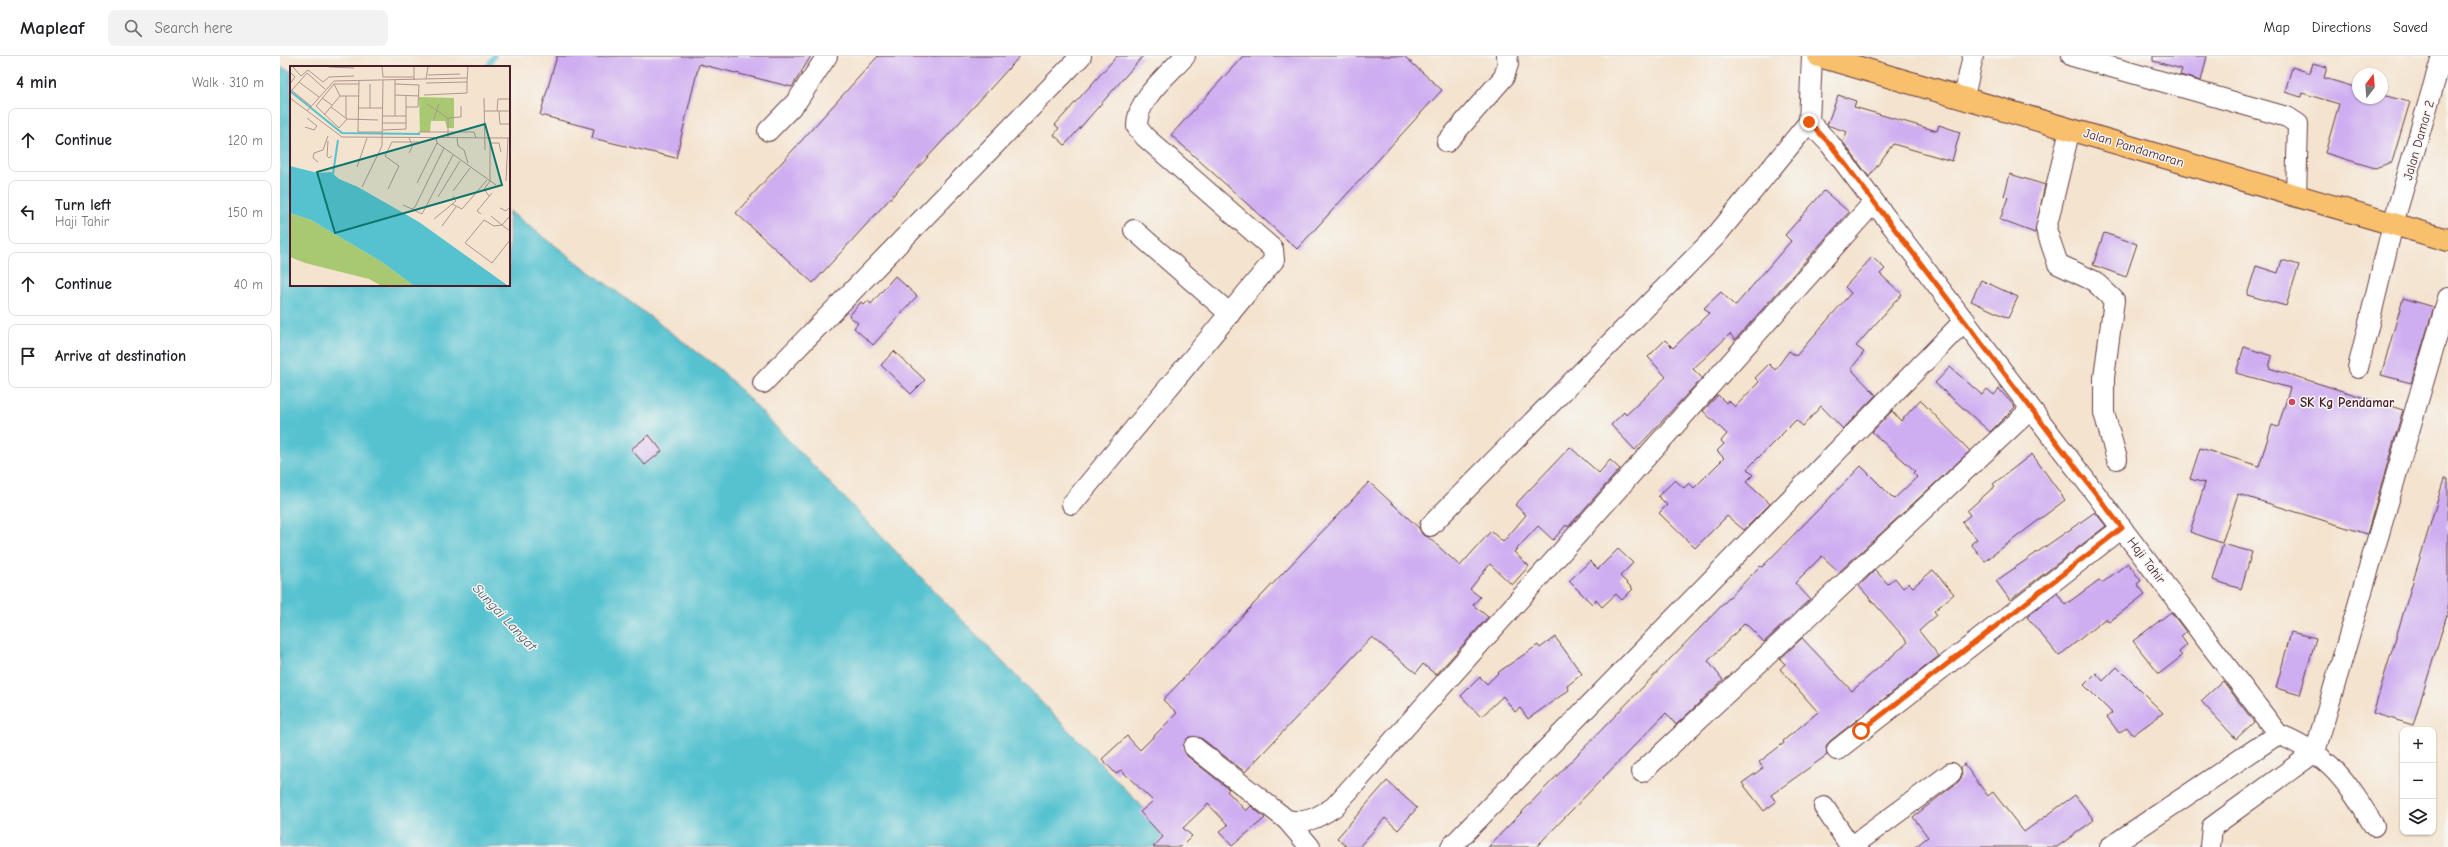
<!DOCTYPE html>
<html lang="en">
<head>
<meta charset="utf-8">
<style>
  body { margin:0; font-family:"Comic Neue",sans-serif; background:#f2f2f2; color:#202124 }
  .controls { position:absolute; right:12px; bottom:12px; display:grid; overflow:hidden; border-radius:8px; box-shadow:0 1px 3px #0004 }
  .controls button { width:36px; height:36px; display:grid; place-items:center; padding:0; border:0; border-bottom:1px solid #e0e0e0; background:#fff; color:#202124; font:20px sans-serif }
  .compass { position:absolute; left:2072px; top:12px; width:36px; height:36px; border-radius:50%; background:#fff; box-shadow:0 1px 3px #0004; rotate:16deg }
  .stop { position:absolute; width:12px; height:12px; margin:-9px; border:3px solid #ea580c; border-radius:50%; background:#fff }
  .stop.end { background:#ea580c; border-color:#fff; box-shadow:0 1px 4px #0008 }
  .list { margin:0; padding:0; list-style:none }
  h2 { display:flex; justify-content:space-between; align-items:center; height:52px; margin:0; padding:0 16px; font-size:17px }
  h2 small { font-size:13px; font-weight:400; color:#757577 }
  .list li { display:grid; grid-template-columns:26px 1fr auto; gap:12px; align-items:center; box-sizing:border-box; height:64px; margin:0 8px 8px; padding:0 8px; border:1px solid #e0e0e0; border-radius:8px }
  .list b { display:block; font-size:15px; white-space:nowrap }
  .list p { margin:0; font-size:13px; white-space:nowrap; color:#757577 }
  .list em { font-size:13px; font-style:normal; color:#757577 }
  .icon { flex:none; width:22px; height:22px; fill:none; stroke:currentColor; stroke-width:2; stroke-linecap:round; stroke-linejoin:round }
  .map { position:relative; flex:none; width:2168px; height:791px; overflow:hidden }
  header { display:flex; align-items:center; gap:24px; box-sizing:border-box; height:56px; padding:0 20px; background:#fff; border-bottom:1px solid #e0e0e0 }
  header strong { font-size:19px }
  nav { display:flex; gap:22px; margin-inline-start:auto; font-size:14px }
  .search { width:280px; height:36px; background:#f2f2f2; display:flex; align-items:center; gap:10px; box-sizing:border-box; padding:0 14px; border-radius:8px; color:#757577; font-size:15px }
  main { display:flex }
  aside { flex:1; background:#fff }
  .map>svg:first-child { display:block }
  .water { fill:#56c2d0; stroke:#50707e }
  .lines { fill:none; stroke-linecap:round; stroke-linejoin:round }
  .stream { stroke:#56c2d0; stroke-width:5.5 }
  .building { fill:#cfadf1 }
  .minor-casing { stroke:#643c43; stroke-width:22 }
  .major-casing { stroke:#643c43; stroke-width:24 }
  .minor { stroke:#fff; stroke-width:20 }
  .major { stroke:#f8bf6c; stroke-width:22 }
  .route { stroke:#ea580c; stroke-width:5 }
  .poi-dot { fill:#d1495b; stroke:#f6f6f2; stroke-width:1.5 }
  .labels { text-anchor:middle; stroke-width:3; stroke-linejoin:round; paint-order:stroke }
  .street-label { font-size:13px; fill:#4a1f2b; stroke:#f6f6f2 }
  .poi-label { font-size:13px; font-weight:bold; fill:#4a1f2b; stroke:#f6f6f2; text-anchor:start }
  .water-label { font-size:14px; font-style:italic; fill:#4e5865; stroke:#f6f6f2 }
  .inset-river { fill:none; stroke:#56c2d0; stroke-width:2 }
  .inset-road { fill:none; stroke:#b0958d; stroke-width:1 }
  .view { fill:#0f766e; fill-opacity:0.15; stroke:#0f766e; stroke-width:2 }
  .inset-edge { fill:none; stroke:#4a1f2b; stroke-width:2 }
</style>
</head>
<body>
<header>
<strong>Mapleaf</strong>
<div class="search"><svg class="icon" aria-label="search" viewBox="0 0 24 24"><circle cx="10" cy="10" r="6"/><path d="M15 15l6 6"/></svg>Search here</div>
<nav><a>Map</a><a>Directions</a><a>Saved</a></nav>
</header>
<main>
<aside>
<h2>4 min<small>Walk · 310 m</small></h2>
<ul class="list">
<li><svg class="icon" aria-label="ahead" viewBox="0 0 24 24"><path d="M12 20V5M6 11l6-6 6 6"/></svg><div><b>Continue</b></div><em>120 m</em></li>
<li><svg class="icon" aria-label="left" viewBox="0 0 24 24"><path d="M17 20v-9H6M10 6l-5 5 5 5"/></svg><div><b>Turn left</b><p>Haji Tahir</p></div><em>150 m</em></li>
<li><svg class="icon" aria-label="ahead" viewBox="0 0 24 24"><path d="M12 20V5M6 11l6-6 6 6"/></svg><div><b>Continue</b></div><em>40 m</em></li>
<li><svg class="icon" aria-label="arrive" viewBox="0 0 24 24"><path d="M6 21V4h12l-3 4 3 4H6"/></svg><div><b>Arrive at destination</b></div></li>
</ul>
</aside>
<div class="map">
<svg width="2168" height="791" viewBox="0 0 2168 791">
  <rect width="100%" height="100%" fill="#f6f6f2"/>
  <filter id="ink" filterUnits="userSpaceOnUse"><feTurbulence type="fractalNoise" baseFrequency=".025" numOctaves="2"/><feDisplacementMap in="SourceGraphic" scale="8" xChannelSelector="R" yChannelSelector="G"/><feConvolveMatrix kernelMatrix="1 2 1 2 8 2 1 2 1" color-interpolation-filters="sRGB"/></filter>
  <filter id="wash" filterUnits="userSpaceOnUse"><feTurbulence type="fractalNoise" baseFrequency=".012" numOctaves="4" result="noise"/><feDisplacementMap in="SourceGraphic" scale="16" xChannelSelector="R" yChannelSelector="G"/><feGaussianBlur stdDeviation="0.9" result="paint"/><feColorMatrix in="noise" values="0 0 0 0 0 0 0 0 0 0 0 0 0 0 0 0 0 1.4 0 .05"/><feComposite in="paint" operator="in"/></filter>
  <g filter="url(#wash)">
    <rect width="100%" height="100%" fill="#f4e3ce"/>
    <!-- water -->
    <polygon class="water" points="0,11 11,15 11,229 229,229 229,155 441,314 901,791 0,791"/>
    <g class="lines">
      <!-- stream -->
      <polyline class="stream" points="208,11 214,0"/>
    </g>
    <g id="blocks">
      <!-- building -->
      <g class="building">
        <polygon points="277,0 531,0 512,31 419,8 396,102 312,82 314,73 260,59"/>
        <polygon points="598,0 740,0 533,227 456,157"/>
        <polygon points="837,0 863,0 785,89 774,79 779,72 775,69"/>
        <polygon points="963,0 1124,0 1162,34 1017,193 891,79"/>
        <polygon points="1873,0 1927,0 1921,25 1900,19 1902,13 1873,5"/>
        <polygon points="2033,7 2047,11 2044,22 2078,32 2078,42 2102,42 2102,39 2130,46 2112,106 2095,112 2045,97 2059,48 2022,37 2021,41 2005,36 2012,11 2030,17"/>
        <polygon points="1558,39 1576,45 1574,51 1657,75 1659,69 1680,76 1672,105 1613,88 1589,121 1563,86 1567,76 1547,69"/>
        <polygon points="1730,118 1765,129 1755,177 1720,164 1728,141 1724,140"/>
        <polygon points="1544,135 1569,156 1455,284 1450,278 1413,313 1422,322 1355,394 1331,369 1344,356 1346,359 1386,321 1368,301 1385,284 1393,292 1429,257 1424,252 1441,236 1455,250 1511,185 1505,179"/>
        <polygon points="1824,177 1857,188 1846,221 1813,209"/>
        <polygon points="1592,201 1605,213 1600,218 1622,238 1576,290 1584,296 1571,313 1596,339 1563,373 1541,350 1523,370 1516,364 1467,413 1473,419 1466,426 1490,448 1464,474 1447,460 1415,492 1379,457 1387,449 1378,440 1395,424 1404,432 1409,427 1414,432 1444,402 1437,395 1444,388 1441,385 1447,378 1423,355 1438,339 1446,347 1448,344 1455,351 1479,326 1475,322 1489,308 1495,314 1509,295 1516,300 1571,237 1565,231"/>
        <polygon points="2002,204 2019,209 2006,250 1967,239 1976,210 1998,217"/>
        <polygon points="615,220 637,240 593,289 574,272 578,267 569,260 581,246 584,249 588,245 591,248"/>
        <polygon points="1701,224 1738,241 1728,262 1691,245"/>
        <polygon points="2123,242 2154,251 2131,327 2101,319"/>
        <polygon points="1964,291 1992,300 1989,312 2123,354 2087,478 1958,438 1942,487 1910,476 1925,427 1910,423 1920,392 1979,410 1992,369 1998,371 2010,332 1956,317"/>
        <polygon points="614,295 645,324 631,338 601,309"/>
        <polygon points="1670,311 1702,339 1707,333 1714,339 1719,333 1735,351 1710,376 1655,327"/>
        <polygon points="1640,344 1690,395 1559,516 1542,500 1515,527 1530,543 1484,586 1465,567 1428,605 1443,624 1396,669 1386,657 1256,791 1208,791 1480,510 1482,511 1581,410 1614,443 1637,421 1633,417 1635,415 1592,376 1612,355 1621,365"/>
        <polygon points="369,379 382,395 365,409 351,393"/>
        <polygon points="1290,391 1319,417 1330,404 1340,413 1288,471 1286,469 1273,484 1258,470 1234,496 1249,510 1232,529 1210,508 1190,533 1200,541 1193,549 1208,561 1156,619 1143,608 1136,617 1092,581 965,716 921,682 909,681 903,690 907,700 949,733 947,735 966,755 971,750 985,762 952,790 939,776 948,769 928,748 903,772 912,780 901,791 873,791 883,781 860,756 873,745 841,714 836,718 822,703 847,680 860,694 897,657 883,644 1089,426 1139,472 1142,478 1148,481 1180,510 1211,475 1223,486 1246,459 1235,449"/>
        <polygon points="1752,398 1785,444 1705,505 1691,488 1697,483 1682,466 1690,459 1687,455 1715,430 1713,428"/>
        <polygon points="2164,423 2168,423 2168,555 2133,669 2093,657"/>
        <polygon points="1815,456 1826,470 1730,544 1716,525"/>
        <polygon points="1943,488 1972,496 1961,533 1933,524"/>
        <polygon points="1338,493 1353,507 1340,520 1353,533 1342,544 1336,538 1322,551 1316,544 1312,548 1289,525 1310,505 1318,513"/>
        <polygon points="1848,507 1861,525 1857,528 1865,538 1829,566 1826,562 1779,600 1747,561 1777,537 1785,549 1819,524 1822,527"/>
        <polygon points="1595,514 1608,528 1615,522 1623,532 1629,527 1633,531 1653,514 1674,538 1654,555 1657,559 1639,575 1659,600 1550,685 1546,690 1547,699 1491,739 1496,746 1484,755 1462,727 1483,712 1479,706 1504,687 1503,685 1538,656 1500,613 1505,608 1500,603 1522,582 1572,635 1628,586 1579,530"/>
        <polygon points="1891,556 1906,576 1901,580 1907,589 1899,596 1902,600 1879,618 1853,585"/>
        <polygon points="2011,576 2036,582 2020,639 1996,632"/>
        <polygon points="1275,581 1302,618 1287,630 1289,634 1248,663 1240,652 1235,656 1223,640 1201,661 1181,640 1200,621 1207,628 1220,615 1258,589 1260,592"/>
        <polygon points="1837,611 1883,657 1853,679 1847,671 1839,677 1827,661 1832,657 1804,629 1816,617 1823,625"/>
        <polygon points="1943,625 1974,666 1956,683 1921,645"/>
        <polygon points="1684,708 1708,740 1713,736 1744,776 1795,739 1814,764 1777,791 1635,791 1648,781 1633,761 1678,726 1682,721 1681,711"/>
        <polygon points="1107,725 1137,752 1118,774 1105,762 1079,791 1067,791 1057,782"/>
      </g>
    </g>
  </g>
  <g filter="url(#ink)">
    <use href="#blocks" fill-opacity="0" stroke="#643c43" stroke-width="1"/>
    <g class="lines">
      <defs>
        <g id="minor">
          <path d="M1532 0 1529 66 1550 88 1998 678C2050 699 2066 724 2094 770"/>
          <polyline points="1792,0 2007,61 2018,68 2016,140"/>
          <polyline points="1684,41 1693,0"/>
          <polyline points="1790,73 1766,173 1778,208 1814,225 1834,244 1824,322 1824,357 1837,403"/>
          <polyline points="488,75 517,45 547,0"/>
          <polyline points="1167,86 1224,21 1228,8 1227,0"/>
          <polyline points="854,174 950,258"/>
          <polyline points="2078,312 2113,168 2162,0"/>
          <polyline points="483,327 801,0"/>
          <path d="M792 448 994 204 993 193 865 81 857 71C856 43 888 19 905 0"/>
          <polyline points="1150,470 1435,181 1529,66"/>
          <path d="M914 691 1007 764C1026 768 1037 762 1054 751L1594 146"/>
          <polyline points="1557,694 1842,472"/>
          <polyline points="1362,716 1751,353"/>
          <polyline points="1544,751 1571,791"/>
          <polyline points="1007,764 1030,791"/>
          <polyline points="1171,791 1685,264"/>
          <polyline points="1571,791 1671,717"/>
          <polyline points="1830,791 1998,678"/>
          <polyline points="1930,791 1932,771 2035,696 2168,242"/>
        </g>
        <polyline id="major" points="1539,0 2168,184"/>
      </defs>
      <!-- minor casing -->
      <use href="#minor" class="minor-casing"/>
      <!-- major casing -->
      <use href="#major" class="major-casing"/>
      <!-- minor -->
      <use href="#minor" class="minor"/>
      <!-- major -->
      <use href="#major" class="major"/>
    </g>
  </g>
  <g class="lines" filter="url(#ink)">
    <!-- route -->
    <polyline class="route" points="1529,66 1550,88 1842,472 1581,675"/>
  </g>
  <!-- markers -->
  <circle class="poi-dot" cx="2012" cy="346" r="4"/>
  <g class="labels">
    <!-- street labels -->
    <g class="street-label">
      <text transform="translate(2138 84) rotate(-74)" y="5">Jalan Damar 2</text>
      <text transform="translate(1854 91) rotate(17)" y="5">Jalan Pandamaran</text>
      <text transform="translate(1867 504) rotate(53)" y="5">Haji Tahir</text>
    </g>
    <!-- poi labels -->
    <g class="poi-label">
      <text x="2020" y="351">SK Kg Pendamar</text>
    </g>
    <!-- water labels -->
    <g class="water-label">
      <text transform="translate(225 561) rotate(47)" y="5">Sungai Langat</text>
    </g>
  </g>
  <!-- overview -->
  <g transform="translate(10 10)">
    <rect width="220" height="220" fill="#f4e3ce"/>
    <path d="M129 31 164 32V62H157L155 55H141L140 66H130ZM0 147 21 154 92 196 123 219H90L79 213 15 197 0 191Z" fill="#a8c972"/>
    <path d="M0 100 28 107 41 106 49 113 68 121 129 156 217 219H123L92 196 21 154 0 147Z" fill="#56c2d0"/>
    <path class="inset-river" d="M0 25 52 67 130 68M43 108 48 74"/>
    <path class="inset-road" d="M3 1 11 10 18 4 33 16 39 11 64 10M39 1 64 2M92 1 93 11H124M0 6 5 11 0 18M138 9 170 8M136 13 138 1M69 14 68 66H93M105 14V50M124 14V1M9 16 29 31M177 16 178 1M44 18 50 30M80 18V42M105 18 129 19 128 41H116M0 23 21 40M2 24 17 7 35 23M105 29 129 30M134 29 177 27V16L136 17M0 32 52 71 220 72M32 32 42 39M194 32 195 84M137 38 158 52V72M41 41 57 53 88 54M69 42H93M17 45 44 15 177 12M194 45H220M207 45 208 33H220M209 45 210 58H220M34 49 50 30H69M93 50H116M56 52V30M158 52 171 51V40M57 53 49 62 26 40 44 18H69M144 53 149 38M93 57H116M15 61 24 64 27 60 17 52M93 64 116 63V29M128 66H184L186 72M146 72 147 77 206 119M167 72 168 80 174 84 178 97M38 75 37 90 39 92 42 90M200 77H209L211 86M119 87 122 81 121 76H129M28 96 23 92 24 87 33 84 38 70M67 101 77 72M216 115 218 72M127 117 147 77M72 121 92 80 93 14M98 123 109 100 95 90 102 76H121L119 72M163 125 180 102M199 130 194 123 200 115V72M148 131 170 95M162 138 172 143 197 114M113 139 122 143 125 141 154 82M210 142 216 145 220 141M122 143 132 148 163 89M191 148 187 145 202 127M201 150 212 159 220 150M144 153 166 135 163 130M152 160 166 141M220 165 212 159 204 160 194 154 175 177 202 197 220 174"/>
    <path class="view" d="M195 58 212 119 45 167 27 106Z"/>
    <rect width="220" height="220" class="inset-edge"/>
  </g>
</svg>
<div class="controls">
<button>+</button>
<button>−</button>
<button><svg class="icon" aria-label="layers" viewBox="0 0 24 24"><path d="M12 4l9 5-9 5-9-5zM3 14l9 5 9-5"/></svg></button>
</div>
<svg class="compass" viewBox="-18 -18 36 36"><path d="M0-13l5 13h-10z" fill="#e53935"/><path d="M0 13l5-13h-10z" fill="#757577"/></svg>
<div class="stop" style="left:1581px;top:675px"></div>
<div class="stop end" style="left:1529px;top:66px"></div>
</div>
</main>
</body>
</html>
